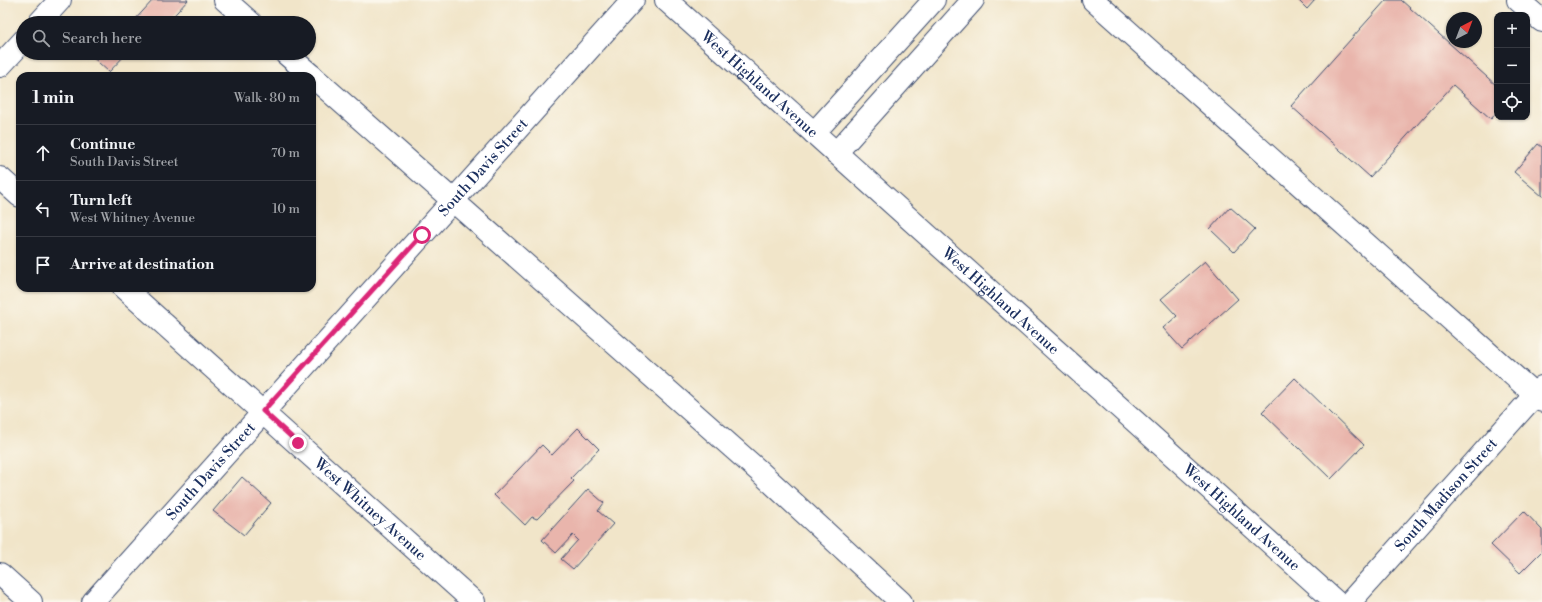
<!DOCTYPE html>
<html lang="en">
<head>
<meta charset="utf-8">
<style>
  body { margin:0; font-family:"Libre Bodoni",serif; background:#242831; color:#f1f3f6 }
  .controls { position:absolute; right:12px; top:12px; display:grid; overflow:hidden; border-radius:8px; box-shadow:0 1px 3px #0004 }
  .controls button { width:36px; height:36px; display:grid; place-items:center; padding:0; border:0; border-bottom:1px solid #363941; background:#171b24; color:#f1f3f6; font:20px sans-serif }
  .compass { position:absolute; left:1446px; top:12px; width:36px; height:36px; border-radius:50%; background:#171b24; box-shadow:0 1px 3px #0004; rotate:42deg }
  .stop { position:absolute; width:12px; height:12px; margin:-9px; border:3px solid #db2777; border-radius:50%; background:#fff }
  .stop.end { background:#db2777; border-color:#fff; box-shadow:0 1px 4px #0008 }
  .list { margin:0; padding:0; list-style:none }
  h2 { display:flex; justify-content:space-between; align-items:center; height:52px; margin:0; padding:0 16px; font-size:17px }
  h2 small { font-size:13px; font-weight:400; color:#9ea1a6 }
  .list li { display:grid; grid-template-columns:26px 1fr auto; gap:12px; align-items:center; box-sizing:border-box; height:56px; padding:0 16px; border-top:1px solid #363941 }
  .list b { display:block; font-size:15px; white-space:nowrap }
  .list p { margin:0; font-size:13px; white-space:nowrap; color:#9ea1a6 }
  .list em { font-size:13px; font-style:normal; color:#9ea1a6 }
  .icon { flex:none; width:22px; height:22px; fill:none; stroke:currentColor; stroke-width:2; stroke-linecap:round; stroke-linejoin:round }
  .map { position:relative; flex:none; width:1542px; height:602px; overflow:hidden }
  .search { position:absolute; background:#171b24; box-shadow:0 1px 3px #0004; left:16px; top:16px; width:300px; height:44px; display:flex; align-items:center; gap:10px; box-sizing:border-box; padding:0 14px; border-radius:22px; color:#9ea1a6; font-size:15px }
  .panel { position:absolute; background:#171b24; box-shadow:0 1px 3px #0004; left:16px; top:72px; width:300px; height:220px; border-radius:12px }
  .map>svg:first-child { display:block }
  .building { fill:#e9b5ac }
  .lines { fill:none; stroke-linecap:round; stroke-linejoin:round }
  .minor-casing { stroke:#3b4a6e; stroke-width:24 }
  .major-casing { stroke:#3b4a6e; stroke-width:24 }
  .minor { stroke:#fff; stroke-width:22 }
  .major { stroke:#fff; stroke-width:22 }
  .route { stroke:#db2777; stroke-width:5 }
  .labels { text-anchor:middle; stroke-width:3; stroke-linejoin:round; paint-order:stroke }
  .street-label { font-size:15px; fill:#1b2f5e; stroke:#fbf7ec }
</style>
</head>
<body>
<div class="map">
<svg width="1542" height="602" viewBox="0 0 1542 602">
  <rect width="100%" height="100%" fill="#fbf7ec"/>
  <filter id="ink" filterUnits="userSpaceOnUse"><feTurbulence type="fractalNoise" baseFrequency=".025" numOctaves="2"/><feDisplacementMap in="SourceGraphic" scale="8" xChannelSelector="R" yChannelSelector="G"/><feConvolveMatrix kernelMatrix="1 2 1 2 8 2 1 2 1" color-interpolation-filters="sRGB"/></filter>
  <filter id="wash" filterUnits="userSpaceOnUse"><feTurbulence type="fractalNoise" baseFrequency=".012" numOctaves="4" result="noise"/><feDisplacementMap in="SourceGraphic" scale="16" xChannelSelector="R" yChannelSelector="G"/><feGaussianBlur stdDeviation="0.9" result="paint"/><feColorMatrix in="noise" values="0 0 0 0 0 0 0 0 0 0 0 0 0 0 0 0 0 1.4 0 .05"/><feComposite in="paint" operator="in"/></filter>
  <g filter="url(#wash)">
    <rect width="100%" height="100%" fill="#f1e5c9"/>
    <g id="blocks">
      <!-- building -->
      <g class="building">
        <polygon points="153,0 188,0 167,23 132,23"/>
        <polygon points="1298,0 1315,0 1307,9"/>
        <polygon points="1386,0 1401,0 1497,86 1497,112 1491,119 1453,85 1370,177 1291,106"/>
        <polygon points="88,53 127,53 109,72"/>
        <polygon points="1538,144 1542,147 1542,196 1514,172"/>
        <polygon points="1230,207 1255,229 1234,252 1210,229"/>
        <polygon points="1205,261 1238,299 1182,349 1163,328 1177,316 1161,299"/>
        <polygon points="1295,378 1364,445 1331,479 1262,412"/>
        <polygon points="578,428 599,449 571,478 574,481 537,519 532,517 525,525 494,495 542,445 552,455"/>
        <polygon points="242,477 271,503 244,535 213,511"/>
        <polygon points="588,489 604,503 598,511 613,524 573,569 561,559 578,540 573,535 556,553 542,540"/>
        <polygon points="1524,511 1542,530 1542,551 1520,573 1491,545"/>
      </g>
    </g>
  </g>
  <g filter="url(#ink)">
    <use href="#blocks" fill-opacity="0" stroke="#3b4a6e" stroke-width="1"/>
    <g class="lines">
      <defs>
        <g id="minor">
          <polyline points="225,0 251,23"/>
          <path id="s1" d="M666 0 1336 602"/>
          <polyline points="1093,0 1542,401"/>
          <polyline points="39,23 60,0"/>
          <polyline points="285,53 312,76"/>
          <polyline points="0,66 23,41"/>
          <polyline points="312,76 759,471 901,602"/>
          <polyline points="814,133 934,0"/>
          <polyline points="836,153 973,0"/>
          <polyline points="0,178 20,196"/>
          <path id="s2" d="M124 288 474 602"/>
          <polyline points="0,574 31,602"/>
          <path id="s3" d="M93 602 633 0"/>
        </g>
        <g id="major">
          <polyline points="1518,0 1542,21"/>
          <path id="s4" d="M1350 602 1542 387"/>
        </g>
      </defs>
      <!-- minor casing -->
      <use href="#minor" class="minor-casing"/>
      <!-- major casing -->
      <use href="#major" class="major-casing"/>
      <!-- minor -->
      <use href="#minor" class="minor"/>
      <!-- major -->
      <use href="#major" class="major"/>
    </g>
  </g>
  <g class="lines" filter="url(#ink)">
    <!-- route -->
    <polyline class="route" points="298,443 263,411 422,235"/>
  </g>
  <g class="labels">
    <!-- street labels -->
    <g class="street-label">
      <text dy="5" stroke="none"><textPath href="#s1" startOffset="126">West Highland Avenue</textPath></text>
      <text dy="5" stroke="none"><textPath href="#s3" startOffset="584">South Davis Street</textPath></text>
      <text dy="5" stroke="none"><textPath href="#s1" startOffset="450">West Highland Avenue</textPath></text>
      <text dy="5" stroke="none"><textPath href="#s3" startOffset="176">South Davis Street</textPath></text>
      <text dy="5" stroke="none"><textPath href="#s4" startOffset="144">South Madison Street</textPath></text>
      <text dy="5" stroke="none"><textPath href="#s2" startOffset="331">West Whitney Avenue</textPath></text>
      <text dy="5" stroke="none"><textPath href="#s1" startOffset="774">West Highland Avenue</textPath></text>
    </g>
  </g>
</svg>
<div class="controls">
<button>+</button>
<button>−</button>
<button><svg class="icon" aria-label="locate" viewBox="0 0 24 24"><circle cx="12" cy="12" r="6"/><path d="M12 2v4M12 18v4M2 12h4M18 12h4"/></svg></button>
</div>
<svg class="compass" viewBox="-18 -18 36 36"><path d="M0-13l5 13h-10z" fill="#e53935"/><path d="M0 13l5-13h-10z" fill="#9ea1a6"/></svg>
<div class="stop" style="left:422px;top:235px"></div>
<div class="stop end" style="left:298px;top:443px"></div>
<div class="search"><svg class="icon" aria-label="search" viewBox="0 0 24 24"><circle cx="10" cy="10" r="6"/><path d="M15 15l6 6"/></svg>Search here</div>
<section class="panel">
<h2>1 min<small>Walk · 80 m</small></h2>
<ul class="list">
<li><svg class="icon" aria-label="ahead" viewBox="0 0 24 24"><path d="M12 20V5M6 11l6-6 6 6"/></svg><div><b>Continue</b><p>South Davis Street</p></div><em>70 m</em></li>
<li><svg class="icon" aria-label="left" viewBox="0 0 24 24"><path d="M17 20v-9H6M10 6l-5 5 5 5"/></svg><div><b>Turn left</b><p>West Whitney Avenue</p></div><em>10 m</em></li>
<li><svg class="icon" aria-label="arrive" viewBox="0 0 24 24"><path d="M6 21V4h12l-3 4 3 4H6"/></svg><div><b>Arrive at destination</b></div></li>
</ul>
</section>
</div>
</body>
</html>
